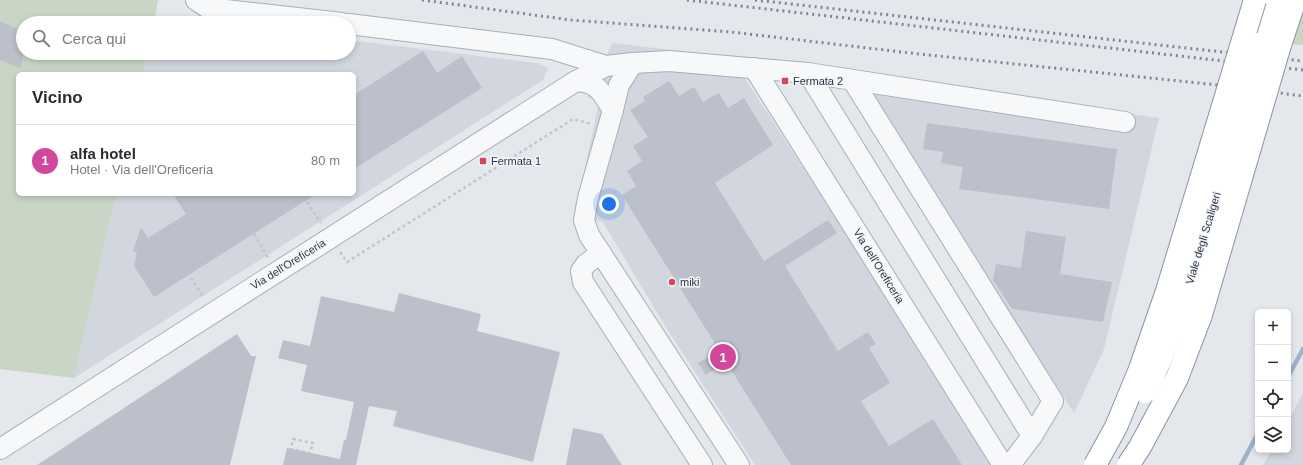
<!DOCTYPE html>
<html lang="it">
<head>
<meta charset="utf-8">
<style>
  body { margin:0; font-family:Arial,sans-serif; background:#f2f2f3; color:#2b2b33 }
  .controls { position:absolute; right:12px; bottom:12px; display:grid; overflow:hidden; border-radius:6px; box-shadow:0 2px 6px #0003 }
  .controls button { width:36px; height:36px; display:grid; place-items:center; padding:0; border:0; border-bottom:1px solid #e1e1e2; background:#fff; color:#2b2b33; font:20px sans-serif }
  .you { position:absolute; left:609px; top:204px; width:14px; height:14px; margin:-10px; border:3px solid #fff; border-radius:50%; background:#1a73e8; box-shadow:0 0 0 6px #1a73e833 }
  .badge { display:grid; place-items:center; width:26px; height:26px; border-radius:50%; background:#d1495b; color:#fff; font-size:13px; font-weight:700 }
  .pin { position:absolute; translate:-50% -50%; border:2px solid #fff; box-shadow:0 1px 4px #0006 }
  .list { margin:0; padding:0; list-style:none }
  h2 { display:flex; justify-content:space-between; align-items:center; height:52px; margin:0; padding:0 16px; font-size:17px }
  h2 small { font-size:13px; font-weight:400; color:#7c7c81 }
  .list li { display:grid; grid-template-columns:26px 1fr auto; gap:12px; align-items:center; box-sizing:border-box; height:72px; padding:0 16px; border-top:1px solid #e1e1e2 }
  .list b { display:block; font-size:15px; white-space:nowrap }
  .list p { margin:0; font-size:13px; white-space:nowrap; color:#7c7c81 }
  .list em { font-size:13px; font-style:normal; color:#7c7c81 }
  .icon { flex:none; width:22px; height:22px; fill:none; stroke:currentColor; stroke-width:2; stroke-linecap:round; stroke-linejoin:round }
  .map { position:relative; flex:none; width:1303px; height:465px; overflow:hidden }
  .search { position:absolute; background:#fff; box-shadow:0 2px 6px #0003; left:16px; top:16px; width:340px; height:44px; display:flex; align-items:center; gap:10px; box-sizing:border-box; padding:0 14px; border-radius:22px; color:#7c7c81; font-size:15px }
  .panel { position:absolute; background:#fff; box-shadow:0 2px 6px #0003; left:16px; top:72px; width:340px; height:124px; border-radius:6px }
  .map>svg:first-child { display:block }
  .built { fill:#d2d6de }
  .green { fill:#c9d6c5 }
  .lines { fill:none; stroke-linecap:round; stroke-linejoin:round }
  .stream { stroke:#9fb4cc; stroke-width:4.5 }
  .building { fill:#bbc0ca }
  .minor-casing { stroke:#a9aeb7; stroke-width:22 }
  .highway-casing { stroke:#8b94a3; stroke-width:24 }
  .path { stroke:#c2c5cb; stroke-width:2.5; stroke-dasharray:3 3; stroke-linecap:butt }
  .minor { stroke:#f7f8fa; stroke-width:20 }
  .highway { stroke:#fff; stroke-width:22 }
  .rail { stroke:#7d8696; stroke-width:3; stroke-dasharray:2 4; stroke-linecap:butt }
  .highway-bridge-casing { stroke:#8b94a3; stroke-width:24; stroke-linecap:butt }
  .highway-bridge { stroke:#fff; stroke-width:22 }
  .poi-dot { fill:#d1495b; stroke:#f4f6f9; stroke-width:1.5 }
  .labels { text-anchor:middle; stroke-width:3; stroke-linejoin:round; paint-order:stroke }
  .poi-label { font-size:11px; fill:#2b3445; stroke:#f4f6f9; text-anchor:start }
  .street-label { font-size:11px; fill:#2b3445; stroke:#f4f6f9 }
</style>
</head>
<body>
<div class="map">
<svg width="1303" height="465" viewBox="0 0 1303 465">
  <rect width="100%" height="100%" fill="#e4e7ec"/>
  <!-- built -->
  <g class="built">
    <polygon points="349,40 537,63 548,68 543,80 74,378 116,194 354,194 354,74 143,74 148,53 349,53"/>
    <polygon points="612,43 731,57 833,214 990,465 755,465 662,321 603,222 575,215 599,102 588,97"/>
    <polygon points="857,74 1159,118 1104,349 1074,413"/>
    <polygon points="1303,393 1303,465 1263,465 1272,450 1288,450 1288,422"/>
  </g>
  <!-- green -->
  <g class="green">
    <polygon points="0,0 158,0 154,23 23,23 23,53 148,53 143,74 18,74 18,194 116,194 74,378 0,369"/>
    <polygon points="1303,4 1303,45 1291,44"/>
  </g>
  <g class="lines">
    <!-- stream -->
    <g class="stream">
      <polyline points="1288,377 1303,349"/>
      <polyline points="1241,465 1258,433"/>
    </g>
  </g>
  <!-- building -->
  <g class="building">
    <polygon points="0,21 23,31 23,60 20,68 0,60"/>
    <polygon points="423,51 437,73 462,56 482,88 354,169 354,95"/>
    <polygon points="669,81 679,96 694,87 703,102 719,93 728,108 744,98 773,145 715,183 764,261 828,220 837,233 785,266 838,351 868,332 876,344 869,348 890,383 861,401 889,446 933,419 962,465 791,465 726,362 706,375 698,363 719,350 622,195 636,186 627,171 642,161 633,146 648,137 630,110 645,101 643,97"/>
    <polygon points="927,123 1117,149 1109,209 959,189 963,167 941,163 943,152 923,149"/>
    <polygon points="173,194 316,194 154,297 134,266 137,252 133,251 141,227 148,238 186,214"/>
    <polygon points="1026,231 1066,237 1060,274 1112,282 1103,322 1012,309 993,280 996,264 1021,268"/>
    <polygon points="399,293 481,314 477,331 560,352 533,462 393,426 397,411 369,406 356,465 283,465 287,448 340,459 344,440 346,440 354,402 301,391 307,365 278,358 283,340 310,346 321,296 394,312"/>
    <polygon points="237,334 251,356 256,356 230,465 37,465"/>
    <polygon points="573,428 602,434 622,465 566,465"/>
  </g>
  <g class="lines">
    <defs>
      <g id="minor">
        <polyline points="196,0 208,8 342,23"/>
        <polyline points="349,24 552,49 606,66"/>
        <polyline points="754,68 1003,465"/>
        <polyline points="808,73 1032,436 1010,465"/>
        <path d="M576 81C598 82 602 93 613 110L588 198 584 220 589 235 739 465"/>
        <polyline points="853,81 1053,401 1032,436"/>
        <polyline points="613,110 619,85 633,63"/>
        <polyline points="601,253 586,264 581,271 583,282 702,465"/>
        <polyline points="0,449 576,81 606,66 633,63 669,61 808,73 1125,122"/>
      </g>
      <g id="highway">
        <polyline points="1262,43 1275,0"/>
        <polyline points="1280,45 1295,0"/>
      </g>
    </defs>
    <!-- minor casing -->
    <use href="#minor" class="minor-casing"/>
    <!-- highway casing -->
    <use href="#highway" class="highway-casing"/>
    <!-- path -->
    <g class="path">
      <polyline points="0,69 0,71"/>
      <polyline points="307,202 321,223"/>
      <polyline points="254,234 268,258"/>
      <polyline points="340,252 347,262 573,119 592,124"/>
      <polyline points="191,278 204,298"/>
      <polygon points="293,439 313,443 310,453 291,449"/>
    </g>
    <!-- minor -->
    <use href="#minor" class="minor"/>
    <!-- highway -->
    <use href="#highway" class="highway"/>
    <!-- rail -->
    <g class="rail">
      <polyline points="422,0 571,20 731,32 919,54 1218,85 1303,96"/>
      <polyline points="687,0 1303,70"/>
      <polyline points="755,0 1303,61"/>
    </g>
    <defs>
      <g id="highway-bridge">
        <polyline points="1145,392 1153,377 1181,310 1262,43"/>
        <polyline points="1095,465 1116,427 1140,369 1167,291 1255,0"/>
        <polyline points="1128,465 1140,447 1177,378 1201,315 1280,45"/>
      </g>
    </defs>
    <!-- highway-bridge casing -->
    <use href="#highway-bridge" class="highway-bridge-casing"/>
    <!-- highway-bridge -->
    <use href="#highway-bridge" class="highway-bridge"/>
  </g>
  <!-- markers -->
  <g class="poi-dot">
    <rect x="781" y="77" width="8" height="8" rx="2"/>
    <rect x="479" y="157" width="8" height="8" rx="2"/>
    <circle cx="672" cy="282" r="4"/>
  </g>
  <g class="labels">
    <!-- poi labels -->
    <g class="poi-label">
      <text x="793" y="85">Fermata 2</text>
      <text x="491" y="165">Fermata 1</text>
      <text x="680" y="286">miki</text>
    </g>
    <!-- street labels -->
    <g class="street-label">
      <text transform="translate(1203 238) rotate(-73)" y="4">Viale degli Scaligeri</text>
      <text transform="translate(288 264) rotate(-32)" y="4">Via dell'Oreficeria</text>
      <text transform="translate(879 266) rotate(58)" y="4">Via dell'Oreficeria</text>
    </g>
  </g>
</svg>
<div class="controls">
<button>+</button>
<button>−</button>
<button><svg class="icon" aria-label="locate" viewBox="0 0 24 24"><circle cx="12" cy="12" r="6"/><path d="M12 2v4M12 18v4M2 12h4M18 12h4"/></svg></button>
<button><svg class="icon" aria-label="layers" viewBox="0 0 24 24"><path d="M12 4l9 5-9 5-9-5zM3 14l9 5 9-5"/></svg></button>
</div>
<div class="you"></div>
<div class="pin badge" style="left:723px;top:357px;background:#d1479c">1</div>
<div class="search"><svg class="icon" aria-label="search" viewBox="0 0 24 24"><circle cx="10" cy="10" r="6"/><path d="M15 15l6 6"/></svg>Cerca qui</div>
<section class="panel">
<h2>Vicino<small></small></h2>
<ul class="list">
<li><span class="badge" style="background:#d1479c">1</span><div><b>alfa hotel</b><p>Hotel · Via dell'Oreficeria</p></div><em>80 m</em></li>
</ul>
</section>
</div>
</body>
</html>
